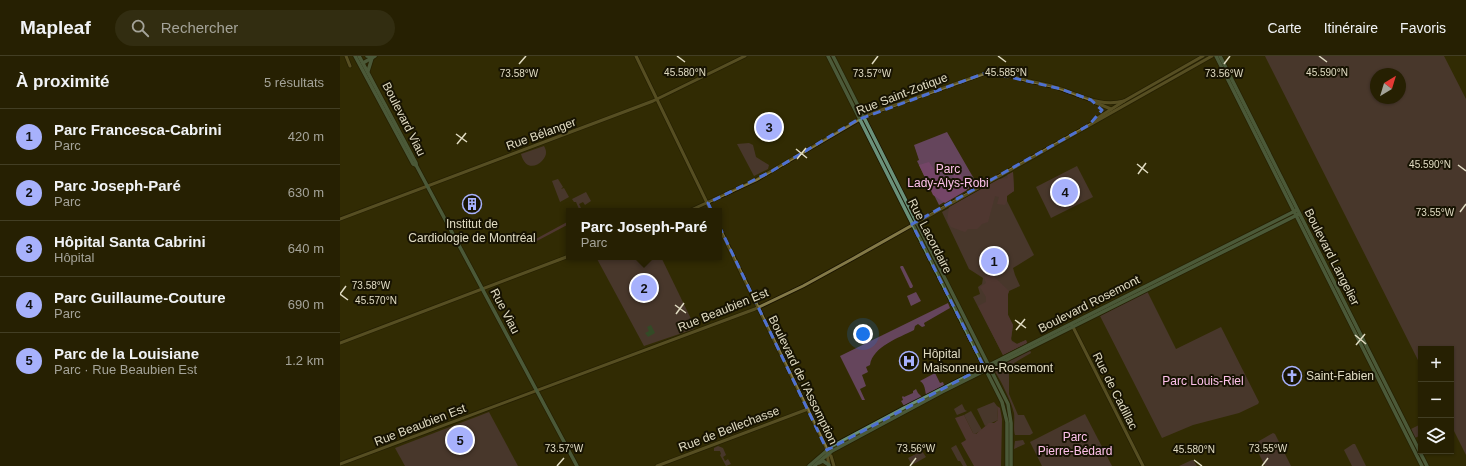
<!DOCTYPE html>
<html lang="fr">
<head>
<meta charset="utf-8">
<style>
  body { margin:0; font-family:Helvetica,sans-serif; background:#322d11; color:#f1f3f6 }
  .controls { position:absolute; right:12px; bottom:12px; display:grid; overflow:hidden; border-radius:0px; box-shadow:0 1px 3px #0004 }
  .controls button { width:36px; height:36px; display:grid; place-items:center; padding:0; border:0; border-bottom:1px solid #423e24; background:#262002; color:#f1f3f6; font:20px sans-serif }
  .compass { position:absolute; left:1030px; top:12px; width:36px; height:36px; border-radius:50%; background:#262002; box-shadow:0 1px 3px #0004; rotate:38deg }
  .you { position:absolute; left:523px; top:278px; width:14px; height:14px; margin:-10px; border:3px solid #fff; border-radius:50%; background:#1a73e8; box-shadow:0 0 0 6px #1a73e833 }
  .badge { display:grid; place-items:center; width:26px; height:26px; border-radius:50%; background:#a7b1fc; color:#111; font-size:13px; font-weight:700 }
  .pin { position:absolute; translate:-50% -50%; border:2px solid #fff; box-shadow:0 1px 4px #0006 }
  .popup { position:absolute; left:226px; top:152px; width:156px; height:52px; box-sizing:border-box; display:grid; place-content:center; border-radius:0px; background:#262002; filter:drop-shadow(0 1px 3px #0005); font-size:13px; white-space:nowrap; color:#a4a399 }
  .popup b { font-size:15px; color:#f1f3f6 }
  .popup::after { content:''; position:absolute; left:50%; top:100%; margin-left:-8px; border:8px solid transparent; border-top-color:#262002 }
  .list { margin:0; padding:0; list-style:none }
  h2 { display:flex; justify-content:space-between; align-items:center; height:52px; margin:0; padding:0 16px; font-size:17px }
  h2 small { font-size:13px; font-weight:400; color:#a4a399 }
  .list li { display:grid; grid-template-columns:26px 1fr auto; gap:12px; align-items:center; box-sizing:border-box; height:56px; padding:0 16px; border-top:1px solid #423e24 }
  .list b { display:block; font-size:15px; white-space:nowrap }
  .list p { margin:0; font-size:13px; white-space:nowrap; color:#a4a399 }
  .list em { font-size:13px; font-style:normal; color:#a4a399 }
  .icon { flex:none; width:22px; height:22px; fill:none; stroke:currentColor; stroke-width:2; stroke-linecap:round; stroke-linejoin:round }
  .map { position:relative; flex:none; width:1126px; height:410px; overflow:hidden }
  header { display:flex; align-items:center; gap:24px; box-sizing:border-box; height:56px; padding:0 20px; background:#262002; border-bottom:1px solid #423e24 }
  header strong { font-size:19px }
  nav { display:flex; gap:22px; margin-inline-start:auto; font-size:14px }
  .search { width:280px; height:36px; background:#322d11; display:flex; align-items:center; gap:10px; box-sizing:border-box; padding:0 14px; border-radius:22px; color:#a4a399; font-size:15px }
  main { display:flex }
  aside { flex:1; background:#262002 }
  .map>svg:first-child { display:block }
  .green { fill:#65455c; fill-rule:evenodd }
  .forest { fill:#744567 }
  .water { fill:#357050 }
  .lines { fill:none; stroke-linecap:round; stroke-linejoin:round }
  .tertiary-casing { stroke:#181300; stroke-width:4.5 }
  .secondary-casing { stroke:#181300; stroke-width:5 }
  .tertiary { stroke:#837947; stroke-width:3 }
  .secondary { stroke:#6a9179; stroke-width:3.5 }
  .marked { fill:none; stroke:#4e71d2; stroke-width:3; stroke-dasharray:8 5; stroke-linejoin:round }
  .ticks { fill:none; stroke:#e0dbc2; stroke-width:1.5 }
  .labels { text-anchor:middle; stroke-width:4; stroke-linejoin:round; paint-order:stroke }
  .street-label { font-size:12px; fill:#e0dbc2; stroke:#171302 }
  .park-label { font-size:12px; fill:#fec1eb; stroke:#171302 }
  .poi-label { font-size:12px; fill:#e0dbc2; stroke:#171302; text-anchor:start }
  .ticks-label { font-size:10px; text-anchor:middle; fill:#e0dbc2; stroke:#171302; stroke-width:4; stroke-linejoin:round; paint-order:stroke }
</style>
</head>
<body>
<header>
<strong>Mapleaf</strong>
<div class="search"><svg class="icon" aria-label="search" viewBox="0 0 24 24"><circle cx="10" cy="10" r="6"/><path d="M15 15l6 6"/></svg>Rechercher</div>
<nav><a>Carte</a><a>Itinéraire</a><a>Favoris</a></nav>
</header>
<main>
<aside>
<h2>À proximité<small>5 résultats</small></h2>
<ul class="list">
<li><span class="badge">1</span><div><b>Parc Francesca-Cabrini</b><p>Parc</p></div><em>420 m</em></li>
<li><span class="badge">2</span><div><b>Parc Joseph-Paré</b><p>Parc</p></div><em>630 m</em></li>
<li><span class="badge">3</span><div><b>Hôpital Santa Cabrini</b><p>Hôpital</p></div><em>640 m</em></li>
<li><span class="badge">4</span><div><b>Parc Guillaume-Couture</b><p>Parc</p></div><em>690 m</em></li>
<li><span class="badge">5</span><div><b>Parc de la Louisiane</b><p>Parc · Rue Beaubien Est</p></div><em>1.2 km</em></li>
</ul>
</aside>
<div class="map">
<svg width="1126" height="410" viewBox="0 0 1126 410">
  <rect width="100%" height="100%" fill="#322b03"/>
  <!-- green -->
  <g class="green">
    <path d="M925 0H1104L1126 43V399L1111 369V293H1081V310ZM1036 18H1060V42H1036Z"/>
    <polygon points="607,76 637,128 599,149 577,105 579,104 574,89"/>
    <polygon points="409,87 413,89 416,101 429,109 428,113 414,120 397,88"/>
    <path d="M204 90C205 92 206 94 206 96 207 105 187 121 181 98Z"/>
    <polygon points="737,110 753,141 711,162 696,131"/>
    <polygon points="673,116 674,135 667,139 667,145 694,199 673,212 675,219 680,230 669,235 668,238 668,259 673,269 671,284 677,288 686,284 687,287 663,299 633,241 640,238 638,231 642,228 643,222 629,213 602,156"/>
    <polygon points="218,123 223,131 221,133 224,132 229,141 220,146 212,125"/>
    <polygon points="246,136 251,145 245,149 243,146 239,148 241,152 239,153 236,146 234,146 232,143"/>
    <polygon points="256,201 321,201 355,271 354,273 304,290"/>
    <polygon points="561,210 563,210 573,230 572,232 570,232 560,211"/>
    <polygon points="807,235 836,293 881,271 919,346 918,348 899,357 853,369 822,382 760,260"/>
    <polygon points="576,236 581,245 571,250 567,240"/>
    <path d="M608 247 610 252 584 267 585 270 582 271 578 268 575 270 574 274C559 282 533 290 530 309L526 311 528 316 522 319 526 330 520 333 525 344H522L500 300Z"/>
    <path d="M690 294 691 297 674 307 669 316V338L678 359H684L693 377 690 379H675C673 373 675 364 674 357 672 347 659 320 653 313Z"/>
    <path d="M595 317 600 327 603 326 604 329 586 339C585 334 585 328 580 325Z"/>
    <polygon points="576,333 578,337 582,341 564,350 561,345 563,344 562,341 563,340 564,341 573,337 573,335"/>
    <polygon points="654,346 657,350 658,364 645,370 637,353"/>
    <polygon points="622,348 625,354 627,355 617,359 614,353"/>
    <polygon points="631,355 642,374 635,378 633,377 624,359"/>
    <polygon points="149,356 178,410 65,410 55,392"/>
    <polygon points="745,358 772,410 702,410 690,386"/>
    <polygon points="1081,368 1081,379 1075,382 1071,373"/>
    <polygon points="933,377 935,378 951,410 925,410 914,388"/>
    <polygon points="683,384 685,388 674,393 675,385"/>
    <polygon points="1013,388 1015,388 1026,410 1012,410 1004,394"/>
    <polygon points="616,389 627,410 623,410 620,405 618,405 611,392"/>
    <polygon points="378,390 383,392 386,399 383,401 385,405 388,403 391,408 386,410 380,399 381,398 380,395 374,395 374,392"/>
    <polygon points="582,395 586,401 572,409 568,402"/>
    <polygon points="853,404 857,410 839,410 852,404"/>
  </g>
  <!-- forest -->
  <g class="forest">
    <path d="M615 105 627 134 605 147 593 139 579 109 589 106 598 119 601 121 607 120 609 132C619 126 611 120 612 112 613 109 614 107 615 105Z"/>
    <polygon points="673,116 674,135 667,140 667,145 665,149 657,148 659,141 655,140 648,166 642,168 637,173 628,173 625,176 611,171 607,165 609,151 659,123 668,122 667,119"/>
    <polygon points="229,165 229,168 195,186 194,184"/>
    <polygon points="652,219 669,235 668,238 668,259 673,269 671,282 672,286 677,288 686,284 687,287 663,299 638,250 646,246 646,241 640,231 646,227 644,221"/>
    <polygon points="657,350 660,352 662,363 661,410 634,410 621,387 626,384 615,362 624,359 633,377 636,378 649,367 654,367 658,364"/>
  </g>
  <!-- water -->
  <polygon class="water" points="311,269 315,277 308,281 305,277 309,275 307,271"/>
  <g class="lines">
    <defs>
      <g id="tertiary">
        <polyline points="6,0 10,10"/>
        <polyline points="296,0 371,155"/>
        <polyline points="754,46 771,53"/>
        <polyline points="753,65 784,45 863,0"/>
        <path d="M349 155 416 124 527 59 646 17C659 15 673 21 685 24 697 27 710 29 721 33 742 40 761 51 784 45"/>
        <polyline points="0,163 313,45 405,0"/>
        <polyline points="379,171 486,391 489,410"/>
        <polyline points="732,269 803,410"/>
        <polyline points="0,287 229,200"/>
        <polyline points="488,398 491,400 494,410"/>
        <polyline points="0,408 415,253 463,230 514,202 872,0"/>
        <polyline points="317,410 468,353"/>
      </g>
      <g id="secondary">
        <polyline points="15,0 73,108 76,109"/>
        <polyline points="19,0 76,107 76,109"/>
        <polyline points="27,0 33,1"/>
        <polyline points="488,0 662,346 667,366 667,410"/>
        <polyline points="493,0 668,348 671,367 671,410"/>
        <polyline points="876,0 1082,410"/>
        <polyline points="880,0 1087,410"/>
        <polyline points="23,7 35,0"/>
        <polyline points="28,15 32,2"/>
        <polyline points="76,109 237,410"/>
        <polyline points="479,407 483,405 489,409"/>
        <polyline points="469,410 491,391 564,352 957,154"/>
        <polyline points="474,410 492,395 602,336 959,158"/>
      </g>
    </defs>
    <!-- tertiary casing -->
    <use href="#tertiary" class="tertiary-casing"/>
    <!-- secondary casing -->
    <use href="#secondary" class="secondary-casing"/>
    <!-- tertiary -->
    <use href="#tertiary" class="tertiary"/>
    <!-- secondary -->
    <use href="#secondary" class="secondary"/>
  </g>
  <!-- marked area -->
  <path d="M0 0H1126V410H0ZM648 16 721 33 751 44 762 54 749 69 572 168 644 311 487 394 368 147 432 115 517 64Z" fill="#322b03" fill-opacity=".55" fill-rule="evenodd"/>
  <path class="marked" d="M648 16 721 33 751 44 762 54 749 69 572 168 644 311 487 394 368 147 432 115 517 64Z"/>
  <!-- ticks -->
  <path class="ticks" d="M337 0 345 6M658 0 666 6M979 0 987 6M179 8 186 0M532 8 538 0M884 8 890 0M116 78 127 86M117 88 126 77M456 93 467 102M457 103 466 92M797 108 808 117M1118 109 1126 115M798 118 806 107M1120 156 1126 148M0 238 6 230M0 238 8 244M335 249 346 257M336 258 344 247M675 264 686 272M676 274 685 263M1015 279 1026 288M1016 289 1025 278M854 404 862 410M217 410 224 402M570 410 576 402M922 410 928 402"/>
  <!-- icons -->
  <defs>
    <symbol id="building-ring" viewBox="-11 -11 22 22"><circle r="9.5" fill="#171302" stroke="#a7b1fc" stroke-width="1.5"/><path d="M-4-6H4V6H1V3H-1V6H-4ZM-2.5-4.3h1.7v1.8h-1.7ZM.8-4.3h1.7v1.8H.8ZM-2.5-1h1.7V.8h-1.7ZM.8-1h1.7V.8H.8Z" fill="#a7b1fc"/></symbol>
    <symbol id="hospital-ring" viewBox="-11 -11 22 22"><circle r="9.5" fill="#171302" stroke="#a7b1fc" stroke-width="1.5"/><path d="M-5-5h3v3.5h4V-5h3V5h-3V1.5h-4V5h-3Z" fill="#a7b1fc"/></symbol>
    <symbol id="church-ring" viewBox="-11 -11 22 22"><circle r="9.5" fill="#171302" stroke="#a7b1fc" stroke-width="1.5"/><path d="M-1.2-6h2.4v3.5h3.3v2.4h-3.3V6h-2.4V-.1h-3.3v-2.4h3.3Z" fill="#a7b1fc"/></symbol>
  </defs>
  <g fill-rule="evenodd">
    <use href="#building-ring" x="121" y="137" width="22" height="22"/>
    <use href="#hospital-ring" x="558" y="294" width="22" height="22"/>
    <use href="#church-ring" x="941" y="309" width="22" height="22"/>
  </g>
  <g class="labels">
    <!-- street labels -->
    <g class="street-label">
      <text transform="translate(562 38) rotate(-21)" y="4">Rue Saint-Zotique</text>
      <text transform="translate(64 63) rotate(63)" y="4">Boulevard Viau</text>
      <text transform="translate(201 78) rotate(-20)" y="4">Rue Bélanger</text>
      <text transform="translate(590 180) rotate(63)" y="4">Rue Lacordaire</text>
      <text transform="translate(992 201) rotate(63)" y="4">Boulevard Langelier</text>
      <text transform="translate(749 248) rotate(-27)" y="4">Boulevard Rosemont</text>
      <text transform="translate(383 254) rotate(-22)" y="4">Rue Beaubien Est</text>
      <text transform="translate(165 255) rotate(62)" y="4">Rue Viau</text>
      <text transform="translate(463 324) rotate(64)" y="4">Boulevard de l'Assomption</text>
      <text transform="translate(775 335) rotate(63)" y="4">Rue de Cadillac</text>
      <text transform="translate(80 369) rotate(-21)" y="4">Rue Beaubien Est</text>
      <text transform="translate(389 373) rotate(-21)" y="4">Rue de Bellechasse</text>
    </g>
    <!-- park labels -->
    <g class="park-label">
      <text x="608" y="117">Parc<tspan x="608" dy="14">Lady-Alys-Robi</tspan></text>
      <text x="863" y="329">Parc Louis-Riel</text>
      <text x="735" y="385">Parc<tspan x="735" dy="14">Pierre-Bédard</tspan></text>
    </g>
    <!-- poi labels -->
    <g class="poi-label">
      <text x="132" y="172" text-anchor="middle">Institut de<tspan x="132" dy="14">Cardiologie de Montréal</tspan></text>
      <text x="583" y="302">Hôpital<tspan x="583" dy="14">Maisonneuve-Rosemont</tspan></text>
      <text x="966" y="324">Saint-Fabien</text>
    </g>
  </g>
  <g class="ticks-label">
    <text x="345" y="20">45.580°N</text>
    <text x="666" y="20">45.585°N</text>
    <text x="987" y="20">45.590°N</text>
    <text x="179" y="21">73.58°W</text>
    <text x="532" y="21">73.57°W</text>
    <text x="884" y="21">73.56°W</text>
    <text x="1090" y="112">45.590°N</text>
    <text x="1095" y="160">73.55°W</text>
    <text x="31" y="233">73.58°W</text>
    <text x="36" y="248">45.570°N</text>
    <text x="224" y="396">73.57°W</text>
    <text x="576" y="396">73.56°W</text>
    <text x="928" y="396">73.55°W</text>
    <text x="854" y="397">45.580°N</text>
  </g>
</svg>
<div class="controls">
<button>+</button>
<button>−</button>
<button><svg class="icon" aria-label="layers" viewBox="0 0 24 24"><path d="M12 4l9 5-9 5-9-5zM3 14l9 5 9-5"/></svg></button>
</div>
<svg class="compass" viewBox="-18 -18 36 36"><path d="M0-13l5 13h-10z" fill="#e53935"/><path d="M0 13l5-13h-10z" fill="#a4a399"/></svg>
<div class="you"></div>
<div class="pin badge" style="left:654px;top:205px">1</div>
<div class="pin badge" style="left:304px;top:232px">2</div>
<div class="popup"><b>Parc Joseph-Paré</b>Parc</div>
<div class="pin badge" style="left:429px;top:71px">3</div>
<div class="pin badge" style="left:725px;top:136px">4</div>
<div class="pin badge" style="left:120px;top:384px">5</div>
</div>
</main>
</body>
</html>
